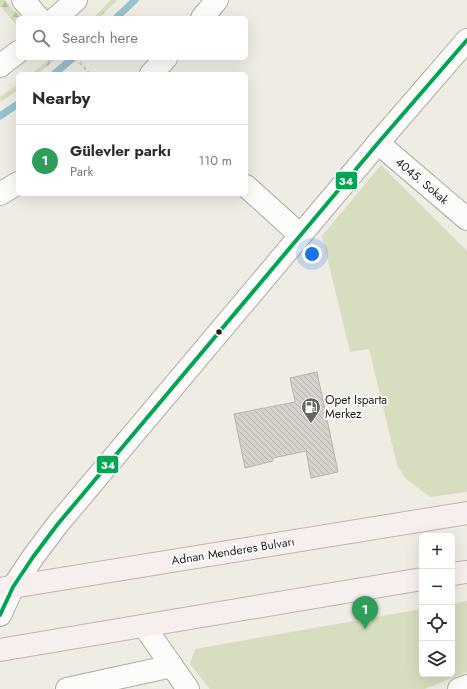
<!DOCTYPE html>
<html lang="en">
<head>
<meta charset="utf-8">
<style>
  body { margin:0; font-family:Jost,sans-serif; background:#f2f2f3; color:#2b2b33 }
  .controls { position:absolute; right:12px; bottom:12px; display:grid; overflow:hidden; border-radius:6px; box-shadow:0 4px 16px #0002 }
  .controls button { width:36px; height:36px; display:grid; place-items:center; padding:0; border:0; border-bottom:1px solid #e1e1e2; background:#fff; color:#2b2b33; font:20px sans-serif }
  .you { position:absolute; left:312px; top:254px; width:14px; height:14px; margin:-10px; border:3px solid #fff; border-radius:50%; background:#1a73e8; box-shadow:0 0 0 6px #1a73e833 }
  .badge { display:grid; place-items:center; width:26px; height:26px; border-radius:50%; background:#68655e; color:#fff; font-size:13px; font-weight:700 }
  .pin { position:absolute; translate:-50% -33px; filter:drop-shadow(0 1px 2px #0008) }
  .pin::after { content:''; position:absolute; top:21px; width:14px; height:12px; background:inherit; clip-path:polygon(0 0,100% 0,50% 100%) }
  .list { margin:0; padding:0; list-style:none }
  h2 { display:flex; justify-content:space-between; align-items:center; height:52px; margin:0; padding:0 16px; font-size:17px }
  h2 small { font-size:13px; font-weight:400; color:#7c7c81 }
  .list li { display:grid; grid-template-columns:26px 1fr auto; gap:12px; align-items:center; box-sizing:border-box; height:72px; padding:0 16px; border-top:1px solid #e1e1e2 }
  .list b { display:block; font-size:15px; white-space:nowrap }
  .list p { margin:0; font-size:13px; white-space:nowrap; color:#7c7c81 }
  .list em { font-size:13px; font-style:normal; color:#7c7c81 }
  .icon { flex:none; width:22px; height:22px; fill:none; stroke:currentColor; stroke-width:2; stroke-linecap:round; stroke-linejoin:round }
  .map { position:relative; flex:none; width:467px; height:689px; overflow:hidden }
  .search { position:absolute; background:#fff; box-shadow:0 4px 16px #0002; left:16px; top:16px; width:232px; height:44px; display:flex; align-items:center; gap:10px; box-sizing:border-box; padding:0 14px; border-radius:6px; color:#7c7c81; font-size:15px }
  .panel { position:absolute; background:#fff; box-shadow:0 4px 16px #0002; left:16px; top:72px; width:232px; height:124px; border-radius:6px }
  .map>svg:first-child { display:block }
  .green { fill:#d7debf }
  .forest { fill:url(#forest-firs) }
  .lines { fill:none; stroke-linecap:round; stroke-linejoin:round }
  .stream { stroke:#96c1cf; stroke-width:7 }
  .building { fill:url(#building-back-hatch); stroke:#b9b5ae }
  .minor-casing { stroke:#aeaba4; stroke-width:24 }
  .major-casing { stroke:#c1b3b0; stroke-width:24 }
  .path { stroke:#cecdca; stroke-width:2.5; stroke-dasharray:3 3; stroke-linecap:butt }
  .minor { stroke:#fdfcfb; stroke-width:22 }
  .major { stroke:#f6efee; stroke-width:22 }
  .bus-1-casing { stroke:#fff; stroke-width:7 }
  .bus-1 { stroke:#00a651; stroke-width:4 }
  .bus-dot { fill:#201d17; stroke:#fff; stroke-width:1.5 }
  .labels { text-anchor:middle; stroke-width:3.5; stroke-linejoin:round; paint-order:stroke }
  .street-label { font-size:12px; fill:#201d17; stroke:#fff }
  .poi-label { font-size:12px; fill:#201d17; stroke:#fff; text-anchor:start }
  .line-badge { stroke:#fff; stroke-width:1.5 }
  .badge-label { font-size:11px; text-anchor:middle; font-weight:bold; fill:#fff }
</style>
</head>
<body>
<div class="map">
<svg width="467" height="689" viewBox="0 0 467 689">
  <defs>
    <pattern id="forest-firs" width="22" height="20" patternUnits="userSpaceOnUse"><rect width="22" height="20" fill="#d7debf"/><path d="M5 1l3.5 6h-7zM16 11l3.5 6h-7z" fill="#b8bea3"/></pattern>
    <pattern id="building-back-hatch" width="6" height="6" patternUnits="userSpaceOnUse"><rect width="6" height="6" fill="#d6d2cb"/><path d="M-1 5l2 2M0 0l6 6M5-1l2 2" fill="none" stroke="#b7b4ae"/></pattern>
  </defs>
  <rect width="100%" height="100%" fill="#efece3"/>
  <!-- green -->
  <g class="green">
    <polygon points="381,165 467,251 467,492 430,497 405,478 397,465 369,349 350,352 322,236"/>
    <polygon points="467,601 467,672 425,689 210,689 190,664 195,649 422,609 422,674 452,674 452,604"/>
  </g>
  <!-- forest -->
  <g class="forest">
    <polygon points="0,0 5,0 21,18 18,18 18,27 0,6"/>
    <polygon points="111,0 117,0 99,18 93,18"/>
    <polygon points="51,58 57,58 37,74 31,74"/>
    <polygon points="18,84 18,90 1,102 0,97"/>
  </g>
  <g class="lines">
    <!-- stream -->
    <g class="stream">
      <polyline points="116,18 135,0"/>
      <polyline points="54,74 73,58"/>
      <polyline points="0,116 18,104"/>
    </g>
  </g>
  <!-- building -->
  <polygon class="building" points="317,372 338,472 311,478 306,451 273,458 273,461 245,468 234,414 295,402 290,378"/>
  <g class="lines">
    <defs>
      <g id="minor">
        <polyline points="23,0 39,18"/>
        <polyline points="56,18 76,0"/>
        <polyline points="202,18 217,0"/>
        <polyline points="0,66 18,52"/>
        <polyline points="151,74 166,58"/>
        <polyline points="378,143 467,219"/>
        <polyline points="246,186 300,235"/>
        <polyline points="0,194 18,183"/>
        <polyline points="0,615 13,587 33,557 57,525 378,143 467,40"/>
        <polyline points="144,626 188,689"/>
        <polyline points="67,689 172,666"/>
        <polyline points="459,689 467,686"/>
      </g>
      <g id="major">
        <polyline points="452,574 467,572"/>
        <polyline points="0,589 467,513"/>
        <polyline points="0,650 422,579"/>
      </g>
    </defs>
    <!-- minor casing -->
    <use href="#minor" class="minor-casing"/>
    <!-- major casing -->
    <use href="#major" class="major-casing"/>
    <!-- path -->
    <polyline class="path" points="76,58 89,73"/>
    <!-- minor -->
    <use href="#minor" class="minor"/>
    <!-- major -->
    <use href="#major" class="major"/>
    <defs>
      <polyline id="bus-1" points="0,615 13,587 33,557 57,525 378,143 467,40"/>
    </defs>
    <!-- bus-1 casing -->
    <use href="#bus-1" class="bus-1-casing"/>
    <!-- bus-1 -->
    <use href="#bus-1" class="bus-1"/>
  </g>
  <!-- icons -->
  <defs>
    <symbol id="fuel-pin" viewBox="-11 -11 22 30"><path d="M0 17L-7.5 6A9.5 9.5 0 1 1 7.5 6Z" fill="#68655e" stroke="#fff"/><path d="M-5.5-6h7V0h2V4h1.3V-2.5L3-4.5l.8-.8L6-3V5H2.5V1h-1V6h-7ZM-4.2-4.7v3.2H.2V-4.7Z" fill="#fff"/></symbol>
  </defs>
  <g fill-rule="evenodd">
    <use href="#fuel-pin" x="300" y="396" width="22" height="30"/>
  </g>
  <!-- markers -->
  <circle class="bus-dot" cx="219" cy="332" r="3.5"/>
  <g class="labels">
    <!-- street labels -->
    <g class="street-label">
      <text transform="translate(422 181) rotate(40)" y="4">4045. Sokak</text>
      <text transform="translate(233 551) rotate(-9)" y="4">Adnan Menderes Bulvarı</text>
    </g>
    <!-- poi labels -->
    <g class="poi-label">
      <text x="325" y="404">Opet Isparta<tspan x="325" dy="14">Merkez</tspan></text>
    </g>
  </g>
  <g class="line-badge">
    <rect x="335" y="171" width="23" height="19" rx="4" fill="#00a651"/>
    <rect x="96" y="455" width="23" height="19" rx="4" fill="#00a651"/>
  </g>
  <g class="badge-label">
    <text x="346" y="185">34</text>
    <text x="108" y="469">34</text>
  </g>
</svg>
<div class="controls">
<button>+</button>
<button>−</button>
<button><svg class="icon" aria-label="locate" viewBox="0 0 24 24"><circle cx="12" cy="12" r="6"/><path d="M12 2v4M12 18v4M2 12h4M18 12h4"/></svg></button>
<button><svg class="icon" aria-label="layers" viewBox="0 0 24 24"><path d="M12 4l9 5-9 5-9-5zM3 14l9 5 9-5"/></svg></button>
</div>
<div class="you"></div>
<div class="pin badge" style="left:365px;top:629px;background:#2e9e5b">1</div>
<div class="search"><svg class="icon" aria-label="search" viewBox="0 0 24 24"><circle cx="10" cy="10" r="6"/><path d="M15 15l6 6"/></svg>Search here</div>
<section class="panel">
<h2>Nearby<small></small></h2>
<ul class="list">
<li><span class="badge" style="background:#2e9e5b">1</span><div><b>Gülevler parkı</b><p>Park</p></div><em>110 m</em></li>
</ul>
</section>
</div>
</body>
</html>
